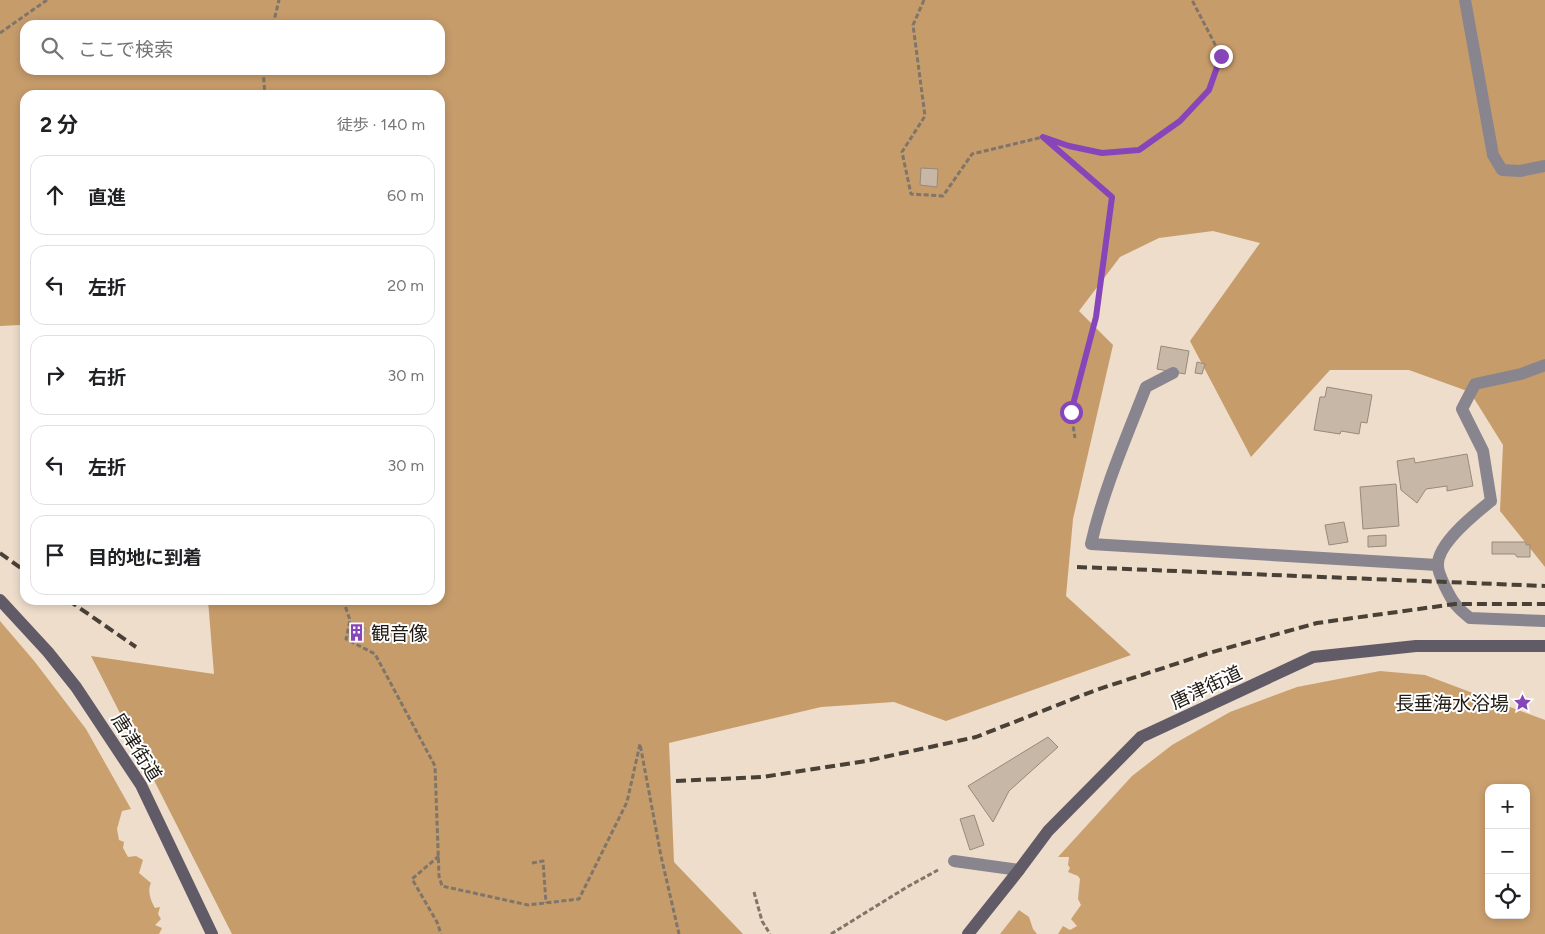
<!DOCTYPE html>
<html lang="ja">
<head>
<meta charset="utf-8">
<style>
  body { margin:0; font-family:Figtree,"Noto Sans JP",sans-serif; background:#f2f2f2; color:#202124 }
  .controls { position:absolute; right:15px; bottom:15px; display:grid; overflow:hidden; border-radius:10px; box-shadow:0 2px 8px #0003 }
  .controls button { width:45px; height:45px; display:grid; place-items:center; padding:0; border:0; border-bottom:1px solid #e0e0e0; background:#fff; color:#202124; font:25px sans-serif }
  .stop { position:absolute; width:15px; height:15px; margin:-11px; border:4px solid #8646ba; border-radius:50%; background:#fff }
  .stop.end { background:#8646ba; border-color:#fff; box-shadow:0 1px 5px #0008 }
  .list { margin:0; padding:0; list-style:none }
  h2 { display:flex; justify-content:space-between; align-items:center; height:65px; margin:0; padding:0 20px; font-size:21px }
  h2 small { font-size:16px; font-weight:400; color:#757577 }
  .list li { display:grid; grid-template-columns:32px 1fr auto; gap:15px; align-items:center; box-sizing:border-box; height:80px; margin:0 10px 10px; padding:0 10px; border:1px solid #e0e0e0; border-radius:15px }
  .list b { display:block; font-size:19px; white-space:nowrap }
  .list em { font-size:16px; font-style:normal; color:#757577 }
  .icon { flex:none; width:28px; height:28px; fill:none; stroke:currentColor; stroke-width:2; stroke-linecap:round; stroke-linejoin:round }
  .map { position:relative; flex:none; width:1545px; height:934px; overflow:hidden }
  .search { position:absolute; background:#fff; box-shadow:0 2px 8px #0003; left:20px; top:20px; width:425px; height:55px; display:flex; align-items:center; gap:12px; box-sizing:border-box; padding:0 18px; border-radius:15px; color:#757577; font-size:19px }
  .panel { position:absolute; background:#fff; box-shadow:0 2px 8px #0003; left:20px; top:90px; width:425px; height:515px; border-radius:15px }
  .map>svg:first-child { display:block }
  .forest { fill:#c69c6b; fill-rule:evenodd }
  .water { fill:#cba06f; fill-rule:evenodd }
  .building { fill:#c7b7a6; stroke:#988978 }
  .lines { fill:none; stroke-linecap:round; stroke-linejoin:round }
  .path { stroke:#807569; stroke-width:3; stroke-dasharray:5 2.5; stroke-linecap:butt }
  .lane { stroke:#89858e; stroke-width:12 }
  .street { stroke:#89858e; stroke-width:12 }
  .secondary { stroke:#615b67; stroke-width:12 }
  .rail { stroke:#494137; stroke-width:4; stroke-dasharray:10 5; stroke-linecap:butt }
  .route { stroke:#8646ba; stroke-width:6 }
  .labels { text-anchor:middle; stroke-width:4; stroke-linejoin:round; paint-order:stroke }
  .poi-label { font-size:19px; fill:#201a13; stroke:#fff; text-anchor:start }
  .street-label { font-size:19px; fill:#201a13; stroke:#fff }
</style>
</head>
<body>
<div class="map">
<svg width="1545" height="934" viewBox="0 0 1545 934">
  <rect width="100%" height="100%" fill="#eeddcb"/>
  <!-- forest -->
  <path class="forest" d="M0 0H1545V567L1500 511 1503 445 1470 392 1409 370H1330L1251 457 1190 341 1260 243 1213 231 1159 238 1120 257 1079 311 1113 345 1073 519 1066 596 1131 655 946 721 894 702 821 707 669 743 674 862 743 934H232L91 656 214 674 208 600H440V95H25V321L20 325 0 326ZM25 25H440V70H25Z"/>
  <!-- water -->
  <g class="water">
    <path d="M0 621 35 662 86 729 131 809 122 811 117 829 119 840 124 842 123 848 128 857 136 856 143 860 139 873 151 883C147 891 151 901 155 908L160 907 158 914 161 919 155 925 162 928 159 934H0Z"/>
    <path d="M1380 671 1425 675 1545 720V934H1058L1063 926 1070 930 1077 926 1071 919 1081 905 1078 899 1080 879 1078 876 1068 872 1070 868 1068 865 1069 857H1058L1132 776 1172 745 1230 712 1297 687ZM1489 788H1526V915H1489Z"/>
    <polygon points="1019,910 1029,917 1033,929 1037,934 1000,934"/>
  </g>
  <!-- building -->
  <g class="building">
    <polygon points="921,168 938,169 937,187 920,185"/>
    <polygon points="1161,346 1189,351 1185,374 1157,369"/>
    <polygon points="1197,362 1205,364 1202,374 1195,373"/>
    <polygon points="1327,387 1372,395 1367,423 1361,422 1359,434 1341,431 1340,434 1314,430 1320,397 1325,397"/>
    <polygon points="1467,454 1473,486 1447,491 1447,486 1426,489 1417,503 1401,490 1397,461 1414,458 1415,463"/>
    <polygon points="1396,484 1399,526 1363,529 1360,487"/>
    <polygon points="1344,522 1348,542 1329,545 1325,525"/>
    <polygon points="1386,535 1386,546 1368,547 1368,536"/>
    <polygon points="1492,542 1526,542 1526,545 1530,545 1530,557 1517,557 1515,554 1492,554"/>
    <polygon points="354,624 366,629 360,641 348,636"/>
    <polygon points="1048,737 1058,747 1009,791 993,822 968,786"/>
    <polygon points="974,815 984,845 970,850 960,819"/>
  </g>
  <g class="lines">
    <!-- path -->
    <g class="path">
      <polyline points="924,0 913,25 925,116 902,152 911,194 943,196 972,154 1043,137 1069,146 1102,153 1139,150 1180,121 1209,90 1221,56 1192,0"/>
      <polyline points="273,25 279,0"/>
      <polyline points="0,33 47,0"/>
      <polyline points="263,70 265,95"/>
      <polyline points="1045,139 1112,197 1096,317 1071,412 1075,438"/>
      <polyline points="343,600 350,620 346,639 375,654 435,766 439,876 442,886 528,905 579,899 627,802 640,744 661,856 679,934"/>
      <polyline points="439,856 412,879 437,922 441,934"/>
      <polyline points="532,863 543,861 546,903"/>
      <polyline points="754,892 762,921 770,934"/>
      <polyline points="831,934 907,887 938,870"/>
    </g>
    <!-- lane -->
    <polyline class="lane" points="954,861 1019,870"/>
    <!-- street -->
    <g class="street">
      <polyline points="1465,0 1493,155 1502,170 1520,171 1545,166"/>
      <path d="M1545 365 1521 374 1475 384 1462 409 1483 451 1491 501C1476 513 1436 544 1438 566 1438 574 1450 598 1456 605 1459 609 1465 614 1470 618L1545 621"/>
      <path d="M1173 373 1146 387C1126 438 1103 491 1091 544L1437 565"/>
    </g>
    <!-- secondary -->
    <g class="secondary">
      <polyline points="0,600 48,652 76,687 141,785 212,934"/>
      <polyline points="968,934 1019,870 1048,831 1141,737 1313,657 1416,646 1545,646"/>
    </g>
    <!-- rail -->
    <g class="rail">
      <polyline points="0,553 25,571"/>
      <polyline points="1077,567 1545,586"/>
      <polyline points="68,600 136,647"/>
      <polyline points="676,781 762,777 866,761 976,737 1096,690 1209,653 1317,623 1455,604 1545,604"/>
    </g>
  </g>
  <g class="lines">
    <!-- route -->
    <polyline class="route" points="1071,412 1096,317 1112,197 1043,137 1069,146 1102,153 1139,150 1180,121 1209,90 1221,56"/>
  </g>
  <!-- icons -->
  <defs>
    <symbol id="building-bare" viewBox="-9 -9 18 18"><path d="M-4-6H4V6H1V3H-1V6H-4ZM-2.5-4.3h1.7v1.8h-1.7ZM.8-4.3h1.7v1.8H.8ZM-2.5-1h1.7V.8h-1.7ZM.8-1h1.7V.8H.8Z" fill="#8646ba" stroke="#fff" stroke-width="2.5" paint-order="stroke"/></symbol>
    <symbol id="sight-bare" viewBox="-9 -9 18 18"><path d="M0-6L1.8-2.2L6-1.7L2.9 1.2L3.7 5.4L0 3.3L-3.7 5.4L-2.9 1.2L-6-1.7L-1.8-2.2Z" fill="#8646ba" stroke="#fff" stroke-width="2.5" paint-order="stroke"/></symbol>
  </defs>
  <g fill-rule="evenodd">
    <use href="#building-bare" x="344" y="620" width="25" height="25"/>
    <use href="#sight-bare" x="1510" y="690" width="25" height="25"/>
  </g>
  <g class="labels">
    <!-- poi labels -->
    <g class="poi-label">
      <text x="371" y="640">観音像</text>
      <text x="1509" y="710" text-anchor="end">長垂海水浴場</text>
    </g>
    <!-- street labels -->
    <g class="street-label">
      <text transform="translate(1206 687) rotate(-25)" y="7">唐津街道</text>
      <text transform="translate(137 747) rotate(58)" y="7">唐津街道</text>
    </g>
  </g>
</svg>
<div class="controls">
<button>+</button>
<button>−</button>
<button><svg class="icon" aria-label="locate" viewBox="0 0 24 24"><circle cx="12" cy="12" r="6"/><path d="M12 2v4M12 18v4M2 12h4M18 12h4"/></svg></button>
</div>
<div class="stop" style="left:1071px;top:412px"></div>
<div class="stop end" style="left:1221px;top:56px"></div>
<div class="search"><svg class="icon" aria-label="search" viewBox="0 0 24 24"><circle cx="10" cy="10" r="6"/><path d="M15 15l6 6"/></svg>ここで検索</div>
<section class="panel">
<h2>2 分<small>徒歩 · 140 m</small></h2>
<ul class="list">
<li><svg class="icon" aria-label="ahead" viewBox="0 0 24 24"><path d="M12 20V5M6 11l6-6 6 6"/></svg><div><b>直進</b></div><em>60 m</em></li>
<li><svg class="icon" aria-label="left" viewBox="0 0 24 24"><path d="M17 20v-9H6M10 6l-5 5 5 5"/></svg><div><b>左折</b></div><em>20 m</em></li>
<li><svg class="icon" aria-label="right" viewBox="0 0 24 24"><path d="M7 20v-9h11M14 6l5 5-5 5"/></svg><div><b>右折</b></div><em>30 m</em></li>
<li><svg class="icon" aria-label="left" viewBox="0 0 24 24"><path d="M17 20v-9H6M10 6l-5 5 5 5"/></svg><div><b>左折</b></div><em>30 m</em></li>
<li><svg class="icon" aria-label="arrive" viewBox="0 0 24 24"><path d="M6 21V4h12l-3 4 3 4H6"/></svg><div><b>目的地に到着</b></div></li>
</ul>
</section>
</div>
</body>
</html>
